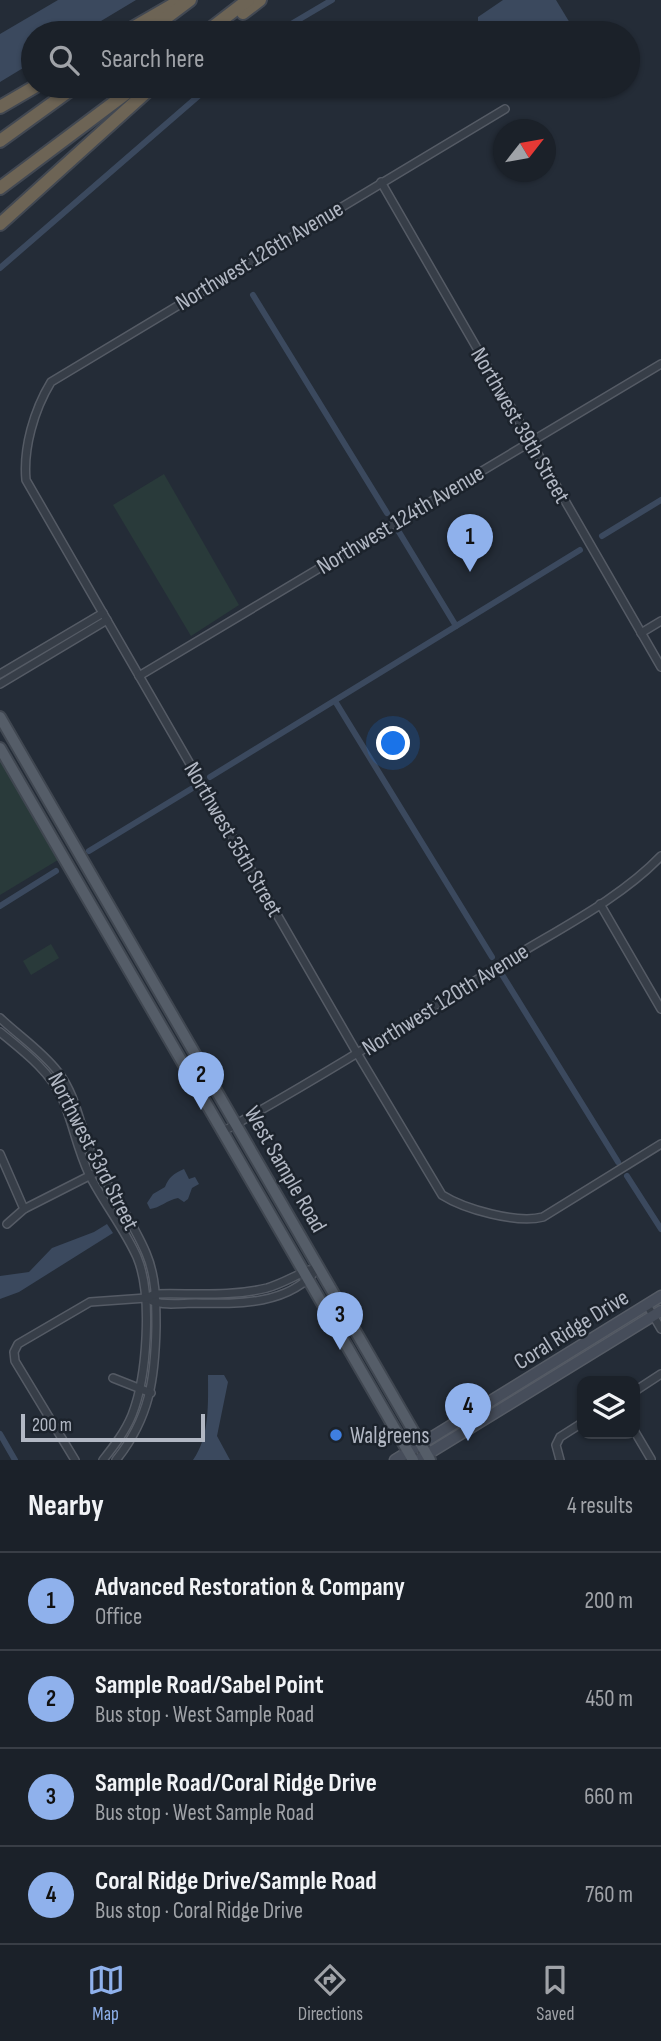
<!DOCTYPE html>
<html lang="en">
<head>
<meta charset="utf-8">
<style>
  body { margin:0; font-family:"Sofia Sans Condensed",sans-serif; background:#282e35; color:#f1f3f6 }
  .controls { position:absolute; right:21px; bottom:21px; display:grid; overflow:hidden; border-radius:14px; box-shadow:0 2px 5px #0004 }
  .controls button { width:63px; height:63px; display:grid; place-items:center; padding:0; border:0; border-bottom:2px solid #393e46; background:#1b2129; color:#f1f3f6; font:35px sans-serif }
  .compass { position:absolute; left:493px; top:119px; width:63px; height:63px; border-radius:50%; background:#1b2129; box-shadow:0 2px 5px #0004; rotate:59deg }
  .scale { position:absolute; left:21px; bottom:18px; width:184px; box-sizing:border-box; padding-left:7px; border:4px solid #b2b8c4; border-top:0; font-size:19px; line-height:24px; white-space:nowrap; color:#b2b8c4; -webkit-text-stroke:5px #1c232c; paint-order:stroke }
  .you { position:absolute; left:394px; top:744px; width:24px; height:24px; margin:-18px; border:5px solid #fff; border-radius:50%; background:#1a73e8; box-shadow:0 0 0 10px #1a73e833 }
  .badge { display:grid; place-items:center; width:46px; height:46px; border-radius:50%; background:#8fb1ec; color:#111; font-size:23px; font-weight:700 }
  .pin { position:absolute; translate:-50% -58px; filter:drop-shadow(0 2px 4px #0008) }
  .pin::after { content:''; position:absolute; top:37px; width:24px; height:21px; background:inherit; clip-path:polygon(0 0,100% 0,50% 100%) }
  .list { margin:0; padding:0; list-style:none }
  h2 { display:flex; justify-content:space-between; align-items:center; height:91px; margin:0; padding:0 28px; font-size:30px }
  h2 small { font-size:23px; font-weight:400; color:#a0a3a8 }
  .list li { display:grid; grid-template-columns:46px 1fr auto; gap:21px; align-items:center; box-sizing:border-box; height:98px; padding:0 28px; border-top:2px solid #393e46 }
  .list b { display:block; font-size:26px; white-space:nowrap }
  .list p { margin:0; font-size:23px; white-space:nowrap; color:#a0a3a8 }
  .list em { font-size:23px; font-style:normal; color:#a0a3a8 }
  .icon { flex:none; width:38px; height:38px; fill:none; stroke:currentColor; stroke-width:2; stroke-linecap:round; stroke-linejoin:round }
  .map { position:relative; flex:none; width:661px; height:1460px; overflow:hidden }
  .search { position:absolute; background:#1b2129; box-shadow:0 2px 5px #0004; left:21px; right:21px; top:21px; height:77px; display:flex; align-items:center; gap:18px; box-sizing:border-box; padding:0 24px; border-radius:38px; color:#a0a3a8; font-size:26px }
  .sheet { height:483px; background:#1b2129 }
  nav { display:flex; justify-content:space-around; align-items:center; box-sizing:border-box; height:98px; border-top:2px solid #393e46; background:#1b2129; font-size:19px; color:#a0a3a8 }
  nav a { display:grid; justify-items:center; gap:4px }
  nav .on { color:#8fb1ec }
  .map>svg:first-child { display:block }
  .green { fill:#293a3a }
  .water { fill:#3b495e }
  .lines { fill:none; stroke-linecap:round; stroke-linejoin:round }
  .canal { stroke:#3b495e; stroke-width:6 }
  .street-casing { stroke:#555b65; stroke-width:10 }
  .secondary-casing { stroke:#555b65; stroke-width:13 }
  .primary-casing { stroke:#404751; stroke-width:14 }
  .highway-casing { stroke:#424852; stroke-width:16 }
  .street { stroke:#373e48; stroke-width:7 }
  .secondary { stroke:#464d5a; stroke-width:10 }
  .primary { stroke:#555d68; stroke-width:10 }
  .highway { stroke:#6d6455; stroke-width:12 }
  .shop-dot { fill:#3f7fe0; stroke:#1c232c; stroke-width:2.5 }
  .labels { text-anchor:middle; stroke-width:5; stroke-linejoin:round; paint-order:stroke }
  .street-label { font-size:23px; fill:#b2b8c4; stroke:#1c232c }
  .poi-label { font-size:23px; fill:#b2b8c4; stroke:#1c232c; text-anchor:start }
</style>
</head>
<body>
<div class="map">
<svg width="661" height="1460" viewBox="0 0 661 1460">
  <rect width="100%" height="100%" fill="#242c37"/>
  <!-- green -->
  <g class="green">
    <polygon points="164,474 239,605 191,636 113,505"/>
    <polygon points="0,760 58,860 0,895"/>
    <polygon points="51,944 59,958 31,975 23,961"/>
  </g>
  <!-- water -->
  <g class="water">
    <polygon points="58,0 136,0 81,33 33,33 33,62 0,82 0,34"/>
    <polygon points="503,0 556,0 576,33 485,33 478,22 478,17"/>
    <path d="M184 1169 189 1179 195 1177 199 1184 192 1188 188 1199 184 1202 178 1198C167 1200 160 1208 150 1209L147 1203 153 1194 165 1187C169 1177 173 1174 184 1169Z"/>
    <polygon points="107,1224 113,1233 19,1292 0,1299 0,1276 29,1272 52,1248 94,1232"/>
    <path d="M208 1375H224L228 1382 217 1436 230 1460H193C210 1436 208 1403 208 1375Z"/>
  </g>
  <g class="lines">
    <!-- canal -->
    <g class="canal">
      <polyline points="276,33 332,0"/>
      <polyline points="0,268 210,86"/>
      <polyline points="253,295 387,513"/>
      <polyline points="399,532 456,626"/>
      <polyline points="602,536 661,500"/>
      <polyline points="335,701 492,957"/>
      <polyline points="210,777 580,550"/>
      <polyline points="89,851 191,789"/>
      <polyline points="0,906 56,871"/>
      <polyline points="501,973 618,1162"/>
      <polyline points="627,1176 661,1229"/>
      <polyline points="0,1434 15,1460"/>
    </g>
    <defs>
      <g id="street">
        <path d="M505 109 51 382C34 410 23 448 26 480L357 1053 442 1195C464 1209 517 1224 543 1217L661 1144"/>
        <polyline points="381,182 661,667"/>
        <polyline points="641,633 661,621"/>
        <polyline points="0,674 103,613"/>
        <polyline points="139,676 661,364"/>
        <polyline points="0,684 107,620"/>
        <polyline points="600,904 661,1009"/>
        <path d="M0 1018C19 1036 42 1051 58 1072 77 1096 80 1128 92 1155 108 1189 132 1219 146 1253 156 1276 156 1301 156 1326 155 1378 150 1418 116 1460"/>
        <path d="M0 1032C23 1051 49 1070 62 1098 73 1123 77 1149 89 1174 103 1202 124 1228 137 1257 153 1295 147 1377 132 1415 125 1432 114 1446 103 1460"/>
        <path d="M222 1132C319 1078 413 1019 507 961 557 930 620 899 661 856"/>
        <polyline points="0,1154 24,1209"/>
        <polyline points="7,1224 24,1209 93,1174"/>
        <path d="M152 1301C165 1306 182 1303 196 1303 239 1304 290 1305 318 1268"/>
        <polyline points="647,1305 661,1329"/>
        <polyline points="113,1378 151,1393"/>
        <polyline points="635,1391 661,1374"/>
        <polyline points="635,1432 651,1459"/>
        <path d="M75 1460 15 1361 14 1352 18 1344 90 1302 146 1298 155 1294C192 1293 231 1297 267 1288 285 1283 300 1272 318 1267"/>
        <polyline points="560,1460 556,1445 560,1437 582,1423"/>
      </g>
      <g id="secondary">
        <polyline points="395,1460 661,1296"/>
        <polyline points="418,1460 661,1311"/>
      </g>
      <g id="primary">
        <polyline points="0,717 430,1460"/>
        <polyline points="0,748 413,1460"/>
      </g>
      <g id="highway">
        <polyline points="243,13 260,0"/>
        <polyline points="124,33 181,0"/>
        <polyline points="146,33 190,0"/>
        <polyline points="205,33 248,0"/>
        <polyline points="0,107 36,86"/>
        <polyline points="0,141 76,86"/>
        <polyline points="0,188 136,86"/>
        <polyline points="0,224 153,86"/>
      </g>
    </defs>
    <!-- street casing -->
    <use href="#street" class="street-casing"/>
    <!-- secondary casing -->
    <use href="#secondary" class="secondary-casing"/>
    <!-- primary casing -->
    <use href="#primary" class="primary-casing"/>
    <!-- highway casing -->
    <use href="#highway" class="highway-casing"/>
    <!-- street -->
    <use href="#street" class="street"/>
    <!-- secondary -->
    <use href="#secondary" class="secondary"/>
    <!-- primary -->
    <use href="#primary" class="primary"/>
    <!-- highway -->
    <use href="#highway" class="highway"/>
  </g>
  <!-- markers -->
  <circle class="shop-dot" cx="336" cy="1435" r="7"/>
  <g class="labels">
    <!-- street labels -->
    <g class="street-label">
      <text transform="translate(259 255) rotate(-31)" y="8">Northwest 126th Avenue</text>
      <text transform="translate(521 425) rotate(60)" y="8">Northwest 39th Street</text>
      <text transform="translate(400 519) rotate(-31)" y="8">Northwest 124th Avenue</text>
      <text transform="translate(234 839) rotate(60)" y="8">Northwest 35th Street</text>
      <text transform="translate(445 999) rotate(-32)" y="8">Northwest 120th Avenue</text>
      <text transform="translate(94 1151) rotate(63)" y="8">Northwest 33rd Street</text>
      <text transform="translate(286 1169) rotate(60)" y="8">West Sample Road</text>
      <text transform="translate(571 1329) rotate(-32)" y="8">Coral Ridge Drive</text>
    </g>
    <!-- poi labels -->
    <g class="poi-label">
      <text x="350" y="1443">Walgreens</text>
    </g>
  </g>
</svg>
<div class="controls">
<button><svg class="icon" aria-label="layers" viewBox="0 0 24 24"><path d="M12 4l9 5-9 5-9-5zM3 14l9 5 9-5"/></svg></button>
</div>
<svg class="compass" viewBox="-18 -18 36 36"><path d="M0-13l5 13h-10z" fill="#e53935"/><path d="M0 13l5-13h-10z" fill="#a0a3a8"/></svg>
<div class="scale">200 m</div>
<div class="you"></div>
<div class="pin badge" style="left:470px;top:572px">1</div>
<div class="pin badge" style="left:201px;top:1110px">2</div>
<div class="pin badge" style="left:340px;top:1350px">3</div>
<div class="pin badge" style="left:468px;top:1441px">4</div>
<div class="search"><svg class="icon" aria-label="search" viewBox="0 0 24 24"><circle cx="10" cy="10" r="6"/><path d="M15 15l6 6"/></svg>Search here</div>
</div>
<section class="sheet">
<h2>Nearby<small>4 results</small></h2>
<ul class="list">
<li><span class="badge">1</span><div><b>Advanced Restoration &amp; Company</b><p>Office</p></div><em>200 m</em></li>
<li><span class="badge">2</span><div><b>Sample Road/Sabel Point</b><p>Bus stop · West Sample Road</p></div><em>450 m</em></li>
<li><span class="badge">3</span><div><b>Sample Road/Coral Ridge Drive</b><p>Bus stop · West Sample Road</p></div><em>660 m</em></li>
<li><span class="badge">4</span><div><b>Coral Ridge Drive/Sample Road</b><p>Bus stop · Coral Ridge Drive</p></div><em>760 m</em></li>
</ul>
</section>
<nav>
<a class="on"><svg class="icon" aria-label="map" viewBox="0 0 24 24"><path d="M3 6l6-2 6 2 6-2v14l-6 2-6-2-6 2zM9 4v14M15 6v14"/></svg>Map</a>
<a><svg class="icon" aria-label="directions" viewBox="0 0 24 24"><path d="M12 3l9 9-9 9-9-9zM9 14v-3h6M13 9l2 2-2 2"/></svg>Directions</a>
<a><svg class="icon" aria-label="saved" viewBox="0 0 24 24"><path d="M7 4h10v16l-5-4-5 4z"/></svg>Saved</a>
</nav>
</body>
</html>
